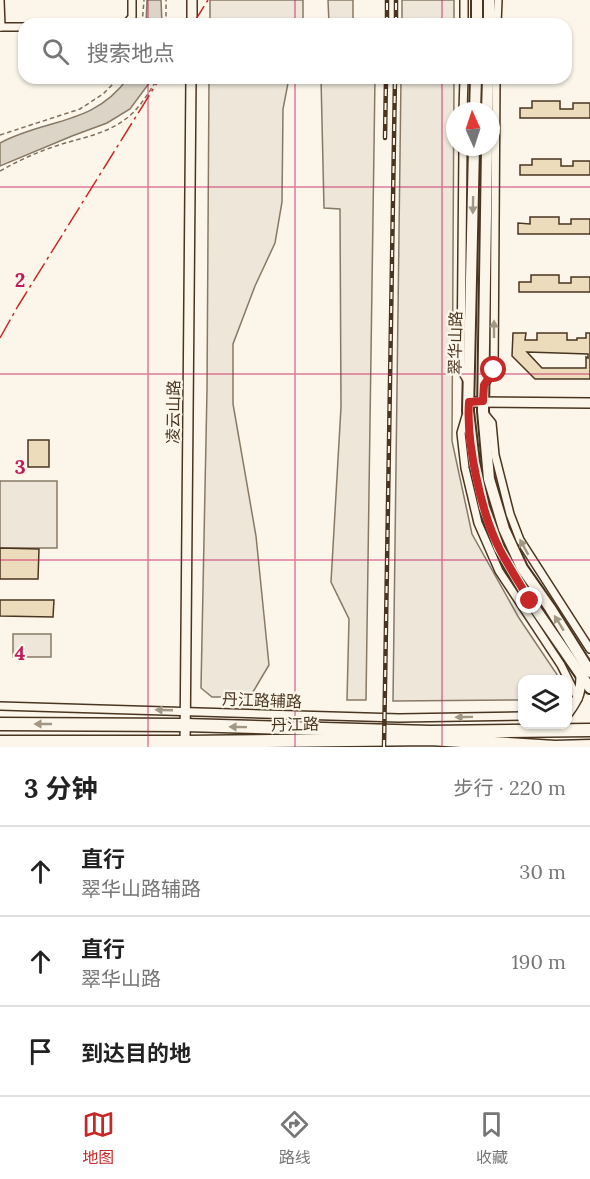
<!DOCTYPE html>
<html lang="zh">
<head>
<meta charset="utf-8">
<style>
  body { margin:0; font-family:Lora,"Noto Sans SC",serif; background:#f2f2f2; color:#222 }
  .controls { position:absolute; right:18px; bottom:18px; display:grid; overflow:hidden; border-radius:12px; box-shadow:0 2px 4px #0004 }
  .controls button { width:54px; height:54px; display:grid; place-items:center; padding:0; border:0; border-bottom:2px solid #e0e0e0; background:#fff; color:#222; font:30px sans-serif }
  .compass { position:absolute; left:446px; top:102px; width:54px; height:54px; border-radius:50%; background:#fff; box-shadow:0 2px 4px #0004; rotate:357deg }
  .stop { position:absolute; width:18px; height:18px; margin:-14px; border:4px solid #c62828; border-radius:50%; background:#fff }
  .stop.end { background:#c62828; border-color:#fff; box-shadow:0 2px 6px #0008 }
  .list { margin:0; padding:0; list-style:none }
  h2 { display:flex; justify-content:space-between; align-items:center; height:78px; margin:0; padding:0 24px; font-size:26px }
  h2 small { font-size:20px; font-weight:400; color:#767676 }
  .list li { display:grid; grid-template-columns:39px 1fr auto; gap:18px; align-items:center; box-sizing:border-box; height:90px; padding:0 24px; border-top:2px solid #e0e0e0 }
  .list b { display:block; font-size:22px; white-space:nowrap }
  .list p { margin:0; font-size:20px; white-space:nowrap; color:#767676 }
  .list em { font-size:20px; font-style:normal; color:#767676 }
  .icon { flex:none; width:33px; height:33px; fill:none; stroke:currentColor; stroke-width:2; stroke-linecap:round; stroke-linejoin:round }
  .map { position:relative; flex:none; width:590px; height:747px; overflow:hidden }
  .search { position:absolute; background:#fff; box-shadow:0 2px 4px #0004; left:18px; right:18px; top:18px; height:66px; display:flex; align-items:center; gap:15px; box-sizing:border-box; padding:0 21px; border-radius:18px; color:#767676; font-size:22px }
  .sheet { height:348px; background:#fff }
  nav { display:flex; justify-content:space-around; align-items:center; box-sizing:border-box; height:84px; border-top:2px solid #e0e0e0; background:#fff; font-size:16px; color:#767676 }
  nav a { display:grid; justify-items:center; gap:3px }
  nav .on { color:#c62828 }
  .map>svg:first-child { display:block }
  .green { fill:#ede6d9; stroke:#887966; stroke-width:1.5 }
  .water { fill:#dcd4c6; stroke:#887966; stroke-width:1.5 }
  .building { fill:#ecdcbc; stroke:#4a3520; stroke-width:1.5; fill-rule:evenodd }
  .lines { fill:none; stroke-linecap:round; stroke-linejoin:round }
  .minor-casing { stroke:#4a3520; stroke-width:10 }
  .tertiary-casing { stroke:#4a3520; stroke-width:12 }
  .secondary-casing { stroke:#4a3520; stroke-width:14 }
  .trunk-casing { stroke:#4a3520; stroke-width:15 }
  .path { stroke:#7f6f5c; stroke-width:1.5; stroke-dasharray:4.5 3; stroke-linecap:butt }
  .minor { stroke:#fbf6e9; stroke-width:7 }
  .tertiary { stroke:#fbf6e9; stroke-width:9 }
  .secondary { stroke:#fbf6e9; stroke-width:10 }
  .trunk { stroke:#fbf6e9; stroke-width:12 }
  .rail-casing { stroke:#4a3520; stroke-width:4.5 }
  .rail { stroke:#fbf6e9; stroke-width:2; stroke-dasharray:7; stroke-linecap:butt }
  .power { stroke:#c62828; stroke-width:1.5; stroke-dasharray:21 4.5 3 4.5; stroke-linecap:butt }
  .oneway { fill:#a29684 }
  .route { stroke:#c62828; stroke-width:8 }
  .grid { fill:none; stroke:#c2185b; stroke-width:1.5; stroke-opacity:0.55 }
  .labels { text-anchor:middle; stroke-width:4.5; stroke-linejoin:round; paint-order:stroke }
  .street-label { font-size:16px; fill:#4a3520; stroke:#fbf6e9 }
  .grid-label { font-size:20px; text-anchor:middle; font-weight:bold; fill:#c2185b; stroke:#fbf6e9; stroke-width:4.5; stroke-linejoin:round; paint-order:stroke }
</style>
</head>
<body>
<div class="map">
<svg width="590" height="747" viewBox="0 0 590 747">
  <rect width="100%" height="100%" fill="#fbf6e9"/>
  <!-- green -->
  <g class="green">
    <rect x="210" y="0" width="93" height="24"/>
    <polygon points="328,0 353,0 353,24 329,24"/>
    <rect x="402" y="0" width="52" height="24"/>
    <polygon points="209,78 289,78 283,109 282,202 275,243 255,286 233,344 233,404 256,536 269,665 250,697 212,697 201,688 207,390"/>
    <polygon points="321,78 375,78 366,700 347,700 349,619 331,582 341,407 340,209 324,208"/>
    <polygon points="401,78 454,78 452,441 472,534 519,618 560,679 522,680 522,700 393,701"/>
    <rect x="0" y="481" width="57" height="67"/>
    <rect x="13" y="634" width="38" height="23"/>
  </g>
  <!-- water -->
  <g class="water">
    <polygon points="147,0 161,0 162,24 146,24"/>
    <path d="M128 78H153L130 109 107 123 72 136 0 166V143C47 118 93 126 128 78Z"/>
  </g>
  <!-- building -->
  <g class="building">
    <polygon points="532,101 560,101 560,109 573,109 573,103 590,103 590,118 520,118 520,108 532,108"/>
    <polygon points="532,159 561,159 561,166 573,166 573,161 590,161 590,175 520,175 520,165 532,165"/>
    <polygon points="530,217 559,217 559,224 571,224 571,219 590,219 590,234 518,234 518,223 530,224"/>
    <polygon points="531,275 559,275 559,283 571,283 571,277 590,277 590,292 519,292 519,282 531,282"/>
    <path d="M513 333H526L525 340H537V333H567V340H577V338H586V333H590V379H535L512 356ZM527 352 588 354V358L586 357V368H542Z"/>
    <rect x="28" y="440" width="21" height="27"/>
    <polygon points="0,548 39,549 38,579 0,579"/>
    <polygon points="0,600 54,600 53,617 0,616"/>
  </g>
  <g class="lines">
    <defs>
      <g id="minor">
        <polyline points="0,0 1,27"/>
        <polyline points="122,24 127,23 132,17 132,0"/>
        <polyline points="464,24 464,0"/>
        <polyline points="497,24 498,0"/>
        <polyline points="0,27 24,27"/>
        <polyline points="463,111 464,78"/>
        <polyline points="463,147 461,370 467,380"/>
        <polyline points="484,385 494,370 496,78"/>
        <polyline points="483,412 492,423 495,455 510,514 520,540 590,649"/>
        <polyline points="466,416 461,433 465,468 478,523 499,571 561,665 578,699"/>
        <polyline points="0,706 399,718 522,716"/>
      </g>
      <g id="tertiary">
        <polyline points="192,24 192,0"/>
        <polyline points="469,402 590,403"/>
        <path d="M568 713C579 698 581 692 581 673"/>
        <polyline points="185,747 191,78"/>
      </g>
      <g id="secondary">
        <polyline points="477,24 477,0"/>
        <polyline points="489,24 489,0"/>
        <polyline points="475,111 476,78"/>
        <polyline points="487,111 488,78"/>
        <polyline points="474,147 468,411 474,462 484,507 499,548 530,601 590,688"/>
        <polyline points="487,147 483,411 489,479 504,529 522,568 550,608 590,672"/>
      </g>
      <g id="trunk">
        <polyline points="0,724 185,725 430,732 590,730"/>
        <polyline points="0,742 185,742 430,739 555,747 590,746"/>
      </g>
    </defs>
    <!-- minor casing -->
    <use href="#minor" class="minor-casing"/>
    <!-- tertiary casing -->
    <use href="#tertiary" class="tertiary-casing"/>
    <!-- secondary casing -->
    <use href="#secondary" class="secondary-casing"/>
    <!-- trunk casing -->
    <use href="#trunk" class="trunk-casing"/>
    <!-- path -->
    <g class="path">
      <polyline points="142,24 144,0"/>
      <polyline points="166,24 166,0"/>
      <polyline points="0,135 80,109 103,94 119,78"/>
      <path d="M0 171C16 162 33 154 50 148 77 138 104 136 127 118 140 108 149 92 158 78"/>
    </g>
    <!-- minor -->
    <use href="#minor" class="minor"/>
    <!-- tertiary -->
    <use href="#tertiary" class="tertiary"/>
    <!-- secondary -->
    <use href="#secondary" class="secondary"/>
    <!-- trunk -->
    <use href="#trunk" class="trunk"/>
    <defs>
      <g id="rail">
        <polyline points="387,24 387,0"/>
        <polyline points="396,24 396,0"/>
        <polyline points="385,138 386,78"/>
        <polyline points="384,747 395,78"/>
      </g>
    </defs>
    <!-- rail casing -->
    <use href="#rail" class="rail-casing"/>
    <!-- rail -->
    <use href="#rail" class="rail"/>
    <!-- power -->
    <g class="power">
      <polyline points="193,24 208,0"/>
      <polyline points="0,338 18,306 160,78"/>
    </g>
  </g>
  <!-- one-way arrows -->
  <defs><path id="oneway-solid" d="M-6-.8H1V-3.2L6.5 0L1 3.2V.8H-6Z" transform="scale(1.5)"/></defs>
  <g class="oneway">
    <use href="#oneway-solid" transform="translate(473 205) rotate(91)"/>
    <use href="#oneway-solid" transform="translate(494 329) rotate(-90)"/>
    <use href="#oneway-solid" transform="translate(524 547) rotate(-119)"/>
    <use href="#oneway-solid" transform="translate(559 623) rotate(-122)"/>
    <use href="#oneway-solid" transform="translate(164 710) rotate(-178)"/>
    <use href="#oneway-solid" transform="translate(464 717) rotate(179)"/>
    <use href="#oneway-solid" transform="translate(43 724) rotate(-180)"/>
    <use href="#oneway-solid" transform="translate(238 727) rotate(-179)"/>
  </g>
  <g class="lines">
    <!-- route -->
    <path class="route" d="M494 370 484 385 483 401 469 402C466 442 481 513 500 550 509 567 520 584 530 601"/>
  </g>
  <!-- grid -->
  <path class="grid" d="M148 0V24M295 0V24M442 0V24M148 78V747M295 78V747M442 78V747M0 187H590M0 374H590M0 560H590"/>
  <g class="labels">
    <!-- street labels -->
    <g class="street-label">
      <text transform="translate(455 343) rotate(-89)" y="6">翠华山路</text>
      <text transform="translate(173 412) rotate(-89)" y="6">凌云山路</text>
      <text transform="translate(262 700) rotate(2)" y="6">丹江路辅路</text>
      <text transform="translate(295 724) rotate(-1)" y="6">丹江路</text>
    </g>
  </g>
  <g class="grid-label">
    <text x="20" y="287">2</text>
    <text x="20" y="474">3</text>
    <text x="20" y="660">4</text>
  </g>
</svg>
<div class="controls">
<button><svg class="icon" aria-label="layers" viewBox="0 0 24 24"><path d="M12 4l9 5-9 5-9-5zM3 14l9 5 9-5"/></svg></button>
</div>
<svg class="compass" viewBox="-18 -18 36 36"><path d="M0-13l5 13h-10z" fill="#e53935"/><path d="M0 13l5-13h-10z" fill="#767676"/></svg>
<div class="stop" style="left:494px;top:370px"></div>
<div class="stop end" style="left:530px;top:601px"></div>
<div class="search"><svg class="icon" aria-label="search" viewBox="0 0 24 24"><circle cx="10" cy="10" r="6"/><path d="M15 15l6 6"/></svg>搜索地点</div>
</div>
<section class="sheet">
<h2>3 分钟<small>步行 · 220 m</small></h2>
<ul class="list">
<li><svg class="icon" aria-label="ahead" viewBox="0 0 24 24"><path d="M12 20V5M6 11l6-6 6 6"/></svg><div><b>直行</b><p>翠华山路辅路</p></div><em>30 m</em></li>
<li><svg class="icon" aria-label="ahead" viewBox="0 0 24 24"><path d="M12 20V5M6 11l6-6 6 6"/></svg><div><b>直行</b><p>翠华山路</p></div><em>190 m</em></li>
<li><svg class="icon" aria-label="arrive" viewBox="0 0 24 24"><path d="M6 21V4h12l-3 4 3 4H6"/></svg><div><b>到达目的地</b></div></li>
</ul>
</section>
<nav>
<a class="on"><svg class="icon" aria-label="map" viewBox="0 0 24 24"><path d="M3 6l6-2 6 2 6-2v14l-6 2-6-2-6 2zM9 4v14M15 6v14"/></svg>地图</a>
<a><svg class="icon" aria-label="directions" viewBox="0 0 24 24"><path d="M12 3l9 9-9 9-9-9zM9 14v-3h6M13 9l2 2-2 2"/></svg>路线</a>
<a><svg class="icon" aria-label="saved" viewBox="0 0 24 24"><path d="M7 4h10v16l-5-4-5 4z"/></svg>收藏</a>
</nav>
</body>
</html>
